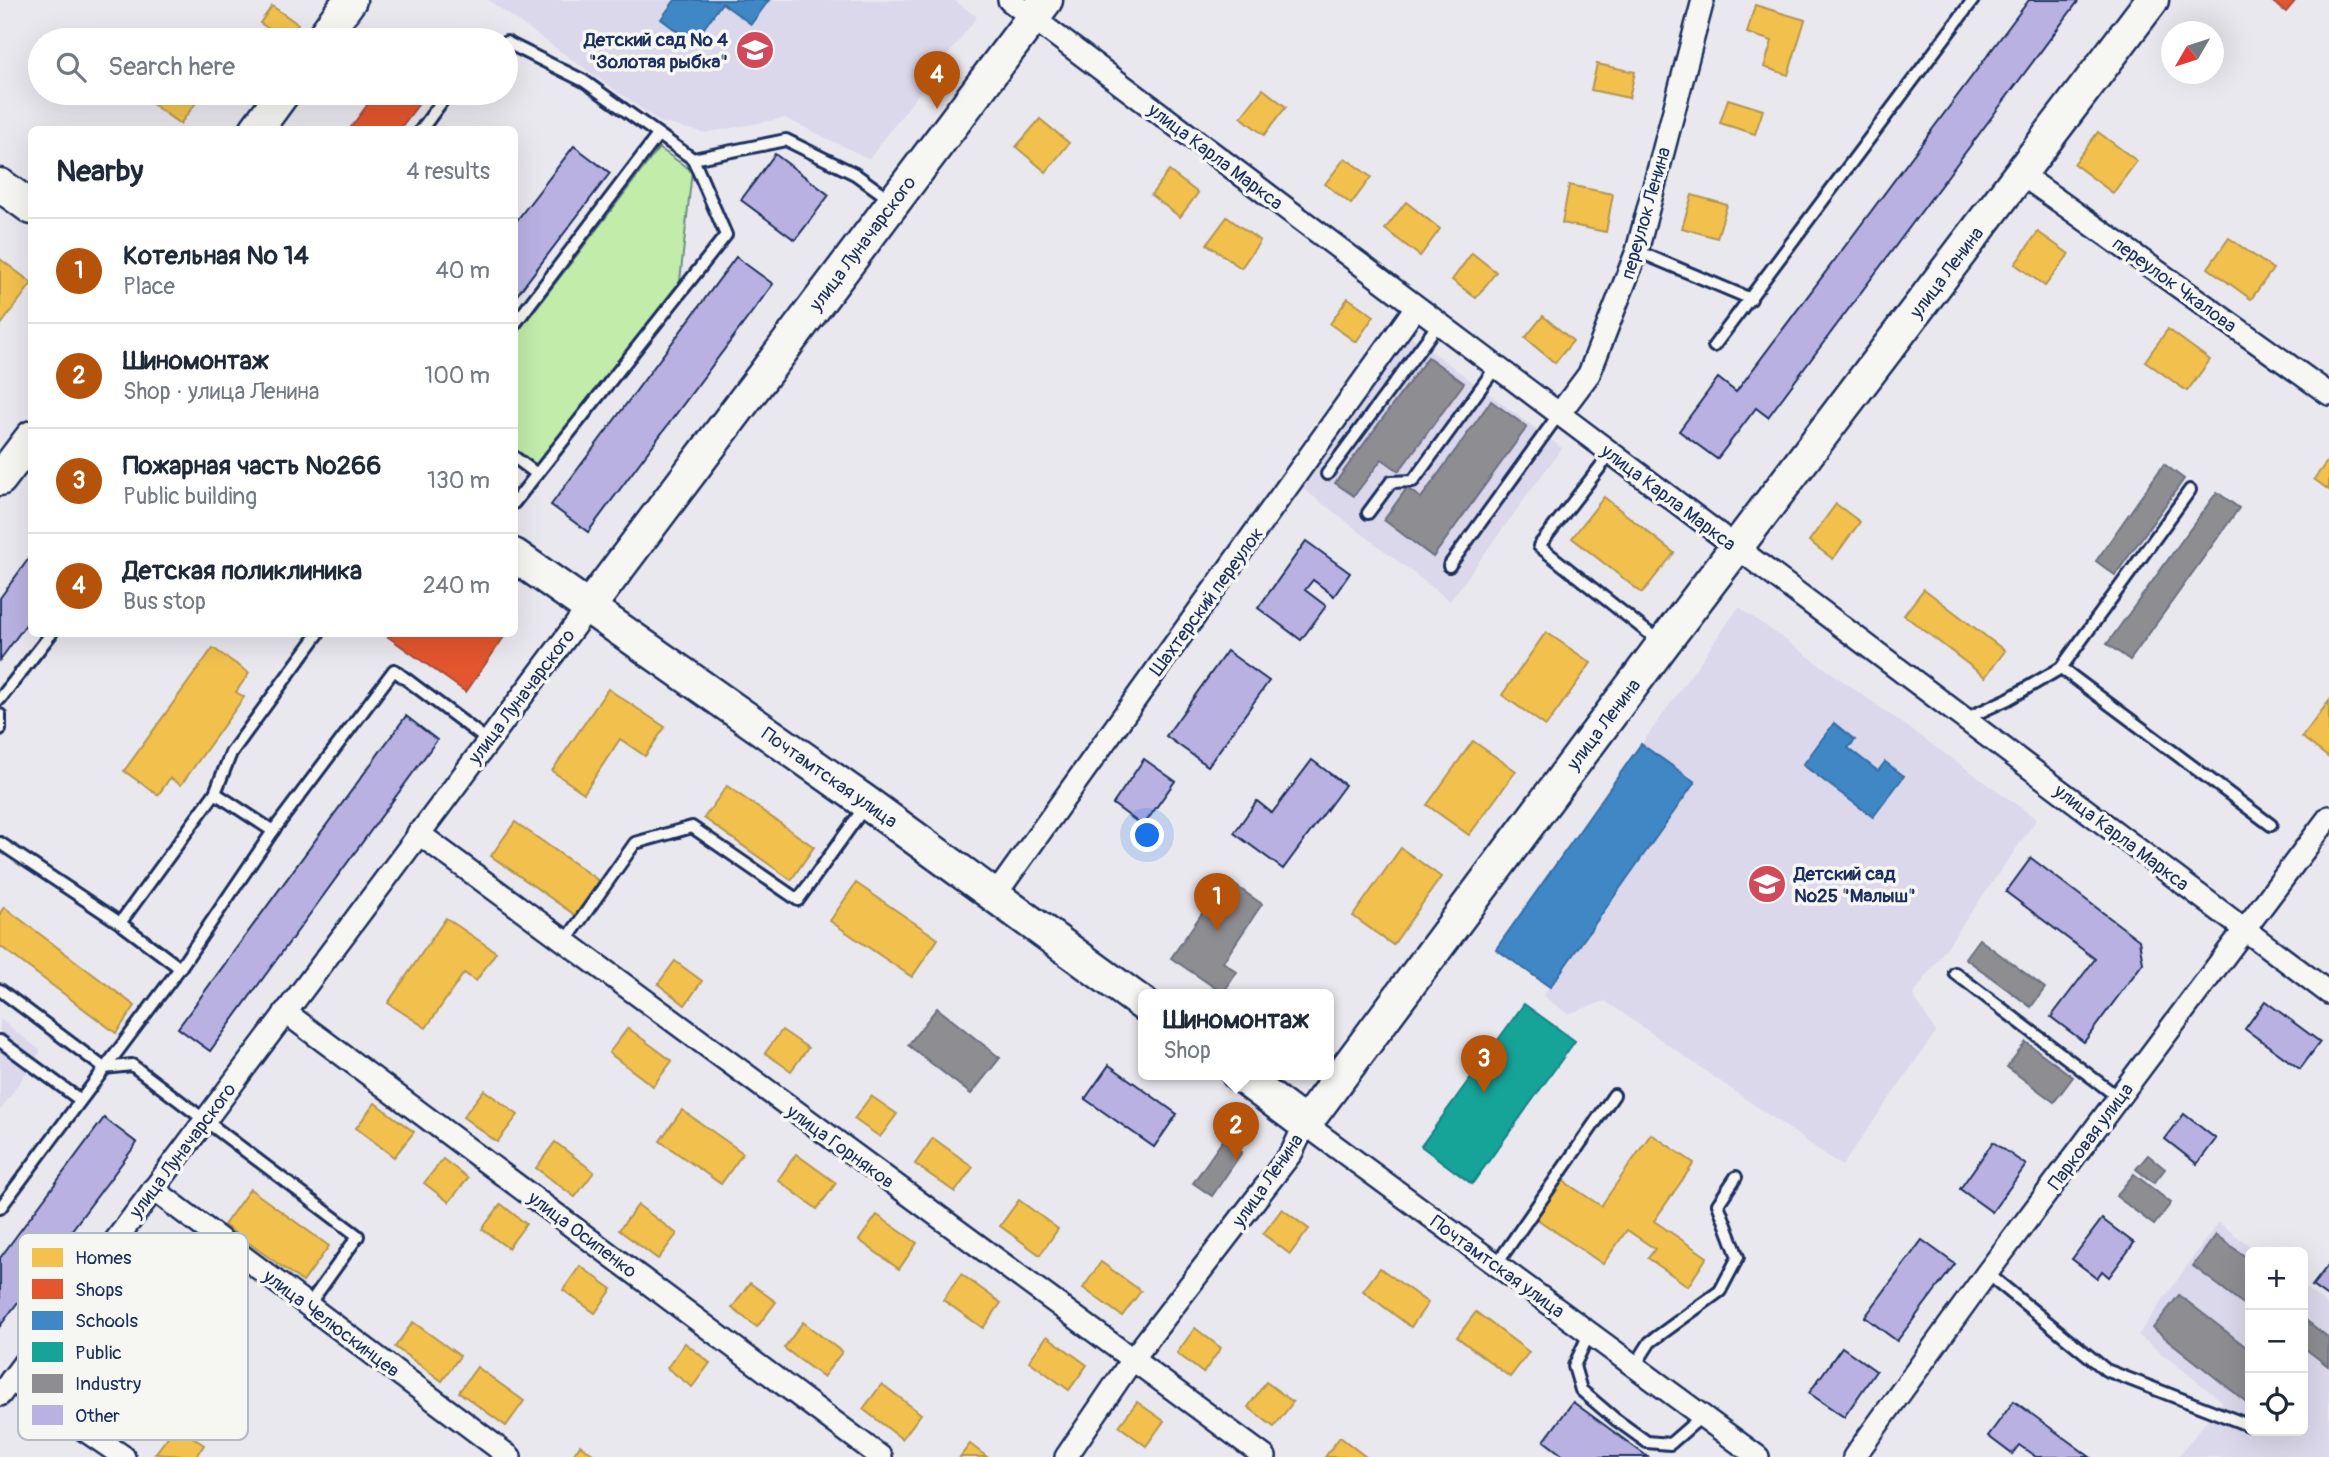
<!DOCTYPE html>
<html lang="en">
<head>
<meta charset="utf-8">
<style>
  body { margin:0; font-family:Pangolin,sans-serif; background:#f2f2f3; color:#1f2937 }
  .controls { position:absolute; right:21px; bottom:21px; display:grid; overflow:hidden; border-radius:10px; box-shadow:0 7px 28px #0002 }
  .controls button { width:63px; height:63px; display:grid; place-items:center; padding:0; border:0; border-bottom:2px solid #e0e1e3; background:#fff; color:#1f2937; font:35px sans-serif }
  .compass { position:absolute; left:2161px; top:21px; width:63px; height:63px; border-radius:50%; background:#fff; box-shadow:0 7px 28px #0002; rotate:231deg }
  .you { position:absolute; left:1148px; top:836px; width:24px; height:24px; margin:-18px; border:5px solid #fff; border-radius:50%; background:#1a73e8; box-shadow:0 0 0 10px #1a73e833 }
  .badge { display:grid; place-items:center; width:46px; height:46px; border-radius:50%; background:#b45309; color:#fff; font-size:23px; font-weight:700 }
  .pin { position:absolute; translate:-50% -58px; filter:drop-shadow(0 2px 4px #0008) }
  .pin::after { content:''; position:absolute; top:37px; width:24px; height:21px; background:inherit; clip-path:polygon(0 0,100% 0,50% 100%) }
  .popup { position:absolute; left:1138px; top:989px; width:196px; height:91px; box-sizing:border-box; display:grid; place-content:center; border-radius:10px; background:#fff; filter:drop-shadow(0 2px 5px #0005); font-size:23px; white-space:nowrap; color:#747a83 }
  .popup b { font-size:26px; color:#1f2937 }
  .popup::after { content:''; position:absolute; left:50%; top:100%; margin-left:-14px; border:14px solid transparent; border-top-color:#fff }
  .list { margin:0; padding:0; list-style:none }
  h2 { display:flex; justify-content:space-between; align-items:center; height:91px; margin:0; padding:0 28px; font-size:30px }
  h2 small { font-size:23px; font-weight:400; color:#747a83 }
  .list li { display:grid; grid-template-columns:46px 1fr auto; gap:21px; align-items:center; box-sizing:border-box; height:105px; padding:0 28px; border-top:2px solid #e0e1e3 }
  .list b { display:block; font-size:26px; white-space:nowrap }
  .list p { margin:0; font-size:23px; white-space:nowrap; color:#747a83 }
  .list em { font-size:23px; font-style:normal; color:#747a83 }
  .icon { flex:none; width:38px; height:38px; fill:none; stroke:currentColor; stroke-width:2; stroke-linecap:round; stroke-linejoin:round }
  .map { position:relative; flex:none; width:2329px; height:1457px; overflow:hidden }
  .search { position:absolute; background:#fff; box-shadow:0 7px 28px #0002; left:28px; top:28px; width:490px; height:77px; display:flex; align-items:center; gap:18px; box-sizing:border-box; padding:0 24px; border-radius:38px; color:#747a83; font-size:26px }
  .panel { position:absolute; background:#fff; box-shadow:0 7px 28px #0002; left:28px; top:126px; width:490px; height:511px; border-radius:10px }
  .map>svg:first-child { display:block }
  .built { fill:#dbd8eb }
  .green { fill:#c1eca9; stroke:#6e8e84; stroke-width:2 }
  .homes { fill:#f2c14e; stroke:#b29553; stroke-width:2 }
  .shops { fill:#e4572e; stroke:#a84b3c; stroke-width:2 }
  .schools { fill:#3f88c5; stroke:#346da6; stroke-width:2 }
  .public { fill:#17a398; stroke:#188087; stroke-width:2 }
  .industry { fill:#8d8d92; stroke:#6b7182; stroke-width:2 }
  .building { fill:#b9b1e2; stroke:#1b2f5e; stroke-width:2 }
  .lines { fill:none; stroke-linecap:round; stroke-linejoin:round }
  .lane-casing { stroke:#1b2f5e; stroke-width:16 }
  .street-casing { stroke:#1b2f5e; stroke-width:26 }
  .secondary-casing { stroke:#1b2f5e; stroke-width:37 }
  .lane { stroke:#f6f6f2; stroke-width:10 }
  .street { stroke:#f6f6f2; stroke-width:21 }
  .secondary { stroke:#f6f6f2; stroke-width:32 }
  .labels { text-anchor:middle; stroke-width:7; stroke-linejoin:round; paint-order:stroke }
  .poi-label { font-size:19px; font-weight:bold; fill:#1b2f5e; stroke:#f6f6f2; text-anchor:end }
  .street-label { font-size:19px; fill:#1b2f5e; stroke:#f6f6f2 }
  .key { fill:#f6f6f2; stroke:#b4bac6; stroke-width:2 }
  .key-label { font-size:19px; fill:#1b2f5e }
</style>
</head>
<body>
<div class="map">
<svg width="2329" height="1457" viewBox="0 0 2329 1457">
  <rect width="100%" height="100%" fill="#eae8ef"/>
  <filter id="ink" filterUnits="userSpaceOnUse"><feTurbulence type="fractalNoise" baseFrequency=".0143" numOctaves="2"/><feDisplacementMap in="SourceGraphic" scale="14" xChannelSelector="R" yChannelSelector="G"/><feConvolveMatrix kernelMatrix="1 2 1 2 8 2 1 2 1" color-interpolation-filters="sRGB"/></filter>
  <g filter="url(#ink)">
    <!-- built -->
    <g class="built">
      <polygon points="488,0 954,0 977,17 869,159 785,118 705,133 660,122"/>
      <polygon points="1408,334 1562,448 1450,601 1297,484"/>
      <polygon points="1739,607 2037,819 1913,995 1936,1032 1842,1166 1605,1001 1568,1014 1543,996 1549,987 1496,949"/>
      <polygon points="0,1019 41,1051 0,1111"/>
      <polygon points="2218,1222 2258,1252 2250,1252 2250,1431 2303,1431 2303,1286 2329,1306 2329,1457 2178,1457 2222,1401 2138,1335"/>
    </g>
    <!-- green -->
    <polygon class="green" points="659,148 692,171 680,281 537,468 515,451 514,337"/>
    <!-- homes -->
    <g class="homes">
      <polygon points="1755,5 1805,20 1788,75 1764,67 1772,41 1747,33"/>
      <polygon points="272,6 298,24 286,40 260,23"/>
      <polygon points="1597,64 1635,72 1629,98 1591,90"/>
      <polygon points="1263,89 1286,107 1264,135 1241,117"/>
      <polygon points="158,93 188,93 198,100 180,124 151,103"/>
      <polygon points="1728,99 1763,110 1755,134 1720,123"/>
      <polygon points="1040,119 1069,143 1046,172 1016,147"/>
      <polygon points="2098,132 2137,161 2113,193 2074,164"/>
      <polygon points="1345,158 1371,177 1351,204 1325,184"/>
      <polygon points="1169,171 1198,193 1180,217 1151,195"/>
      <polygon points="1569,185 1613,194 1606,232 1562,223"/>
      <polygon points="1692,195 1727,205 1717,238 1682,228"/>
      <polygon points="1406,202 1440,229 1420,256 1385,229"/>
      <polygon points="1227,217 1260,241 1241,268 1207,244"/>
      <polygon points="2038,232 2069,254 2045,286 2015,264"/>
      <polygon points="2229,238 2273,269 2251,299 2208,268"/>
      <polygon points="1472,253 1496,272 1476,298 1452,280"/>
      <polygon points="0,259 32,283 0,326"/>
      <polygon points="1348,298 1374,316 1356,342 1330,324"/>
      <polygon points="1543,316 1573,341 1555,363 1525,338"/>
      <polygon points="2168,329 2210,360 2187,391 2145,361"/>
      <polygon points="2329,459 2329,490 2314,479"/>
      <polygon points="1604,497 1674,553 1642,593 1572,538"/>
      <polygon points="1836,504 1860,522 1833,559 1809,541"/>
      <polygon points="1924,589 2005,651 1985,677 1904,615"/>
      <polygon points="1546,632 1591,663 1546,726 1502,695"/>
      <polygon points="213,648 249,673 236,692 244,697 181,785 170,778 158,795 124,771"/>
      <polygon points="608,689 665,727 645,756 620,739 584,793 552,771"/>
      <polygon points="2329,701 2329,758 2302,737"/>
      <polygon points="1473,741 1516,771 1469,835 1427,805"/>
      <polygon points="727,786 814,847 791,880 704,818"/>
      <polygon points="515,822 599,881 575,915 491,856"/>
      <polygon points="1401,848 1441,877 1393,945 1353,916"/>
      <polygon points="856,883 938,939 912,977 830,921"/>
      <polygon points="4,907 135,1006 116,1033 0,946 0,913"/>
      <polygon points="446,918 496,952 476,981 464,973 426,1028 388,1003"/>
      <polygon points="675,961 702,981 685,1005 658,984"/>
      <polygon points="628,1028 672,1061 653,1086 609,1053"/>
      <polygon points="782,1030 808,1048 791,1071 765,1053"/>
      <polygon points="484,1090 518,1115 497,1142 463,1117"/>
      <polygon points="871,1096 897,1114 880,1137 854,1119"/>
      <polygon points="375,1103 414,1132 394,1157 356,1128"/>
      <polygon points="682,1110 743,1153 721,1184 660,1141"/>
      <polygon points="1651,1134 1694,1163 1654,1221 1707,1257 1688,1286 1648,1258 1655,1249 1627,1230 1603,1264 1534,1217 1560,1179 1601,1206"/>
      <polygon points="933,1138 973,1167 955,1192 915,1164"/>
      <polygon points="555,1142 594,1172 575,1197 536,1168"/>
      <polygon points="796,1154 836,1183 817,1209 778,1180"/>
      <polygon points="443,1159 468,1178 449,1202 424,1183"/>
      <polygon points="250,1189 329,1246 303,1282 224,1225"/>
      <polygon points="1019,1200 1058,1229 1040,1255 1000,1226"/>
      <polygon points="501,1204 526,1224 508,1248 482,1229"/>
      <polygon points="638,1205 677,1234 658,1259 619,1230"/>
      <polygon points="1282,1209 1309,1229 1290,1254 1263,1234"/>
      <polygon points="877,1215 917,1243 899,1269 859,1240"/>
      <polygon points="1101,1262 1141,1291 1122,1316 1083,1288"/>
      <polygon points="580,1266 612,1289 595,1313 563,1290"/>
      <polygon points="1380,1268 1428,1303 1411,1327 1363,1291"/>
      <polygon points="961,1274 1001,1303 983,1328 943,1300"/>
      <polygon points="750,1283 776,1302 757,1327 732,1308"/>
      <polygon points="1476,1312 1529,1352 1510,1377 1457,1337"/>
      <polygon points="413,1322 460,1356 442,1381 395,1347"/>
      <polygon points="803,1322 842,1352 823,1377 784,1348"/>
      <polygon points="1195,1328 1221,1348 1203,1373 1177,1353"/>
      <polygon points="1047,1336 1087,1365 1069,1390 1029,1361"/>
      <polygon points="685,1343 710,1363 692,1387 667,1368"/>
      <polygon points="477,1367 524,1401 506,1426 459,1392"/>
      <polygon points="1266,1382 1293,1402 1274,1427 1248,1407"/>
      <polygon points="882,1384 921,1414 902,1439 863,1409"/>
      <polygon points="1137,1402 1164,1421 1146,1446 1119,1426"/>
      <polygon points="176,1426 204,1445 196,1457 155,1454"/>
      <polygon points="1340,1437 1366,1457 1325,1457"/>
      <polygon points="970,1444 987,1457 960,1457"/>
      <polygon points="580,1445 597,1457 572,1457"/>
    </g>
    <!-- shops -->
    <g class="shops">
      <polygon points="2270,0 2296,0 2286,12"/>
      <polygon points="424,29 440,40 415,40"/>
      <polygon points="376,93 427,93 399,130 349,130"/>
      <polygon points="384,634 506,634 466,692"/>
    </g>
    <!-- schools -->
    <g class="schools">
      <polygon points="675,0 769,0 751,24 722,3 693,43 661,19"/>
      <polygon points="1834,723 1855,740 1848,748 1878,771 1885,762 1904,776 1873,817 1803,765"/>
      <polygon points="1641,744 1695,782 1550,987 1496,949"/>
    </g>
    <!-- public -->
    <polygon class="public" points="1524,1004 1575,1041 1472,1184 1421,1146"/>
    <!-- industry -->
    <g class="industry">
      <polygon points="1428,357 1464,383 1399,471 1382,459 1354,496 1335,483"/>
      <polygon points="1491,401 1527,427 1433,557 1384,520 1407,488 1421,498"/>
      <polygon points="2164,464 2184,479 2115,575 2096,561"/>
      <polygon points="2217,492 2239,508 2130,660 2107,644"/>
      <polygon points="1226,879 1262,904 1223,962 1237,972 1223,993 1171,958"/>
      <polygon points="1979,939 2045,988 2031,1007 1965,958"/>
      <polygon points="937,1008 1000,1058 971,1094 908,1045"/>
      <polygon points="2026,1042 2073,1077 2054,1102 2007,1067"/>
      <polygon points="1223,1140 1242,1152 1212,1196 1193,1183"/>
      <polygon points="2148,1155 2165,1169 2154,1183 2136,1169"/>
      <polygon points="2134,1174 2171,1203 2154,1225 2116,1196"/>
      <polygon points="2216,1235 2250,1260 2250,1309 2193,1266"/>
      <polygon points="2179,1295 2250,1350 2250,1405 2153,1328"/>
      <polygon points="2303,1318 2329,1338 2328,1366 2303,1347"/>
    </g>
    <!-- building -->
    <g class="building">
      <polygon points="2029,0 2079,0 1768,417 1756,408 1717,459 1679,431 1718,378 1736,392"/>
      <polygon points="574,146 610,173 514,299 514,224"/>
      <polygon points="775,154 829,195 795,240 741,200"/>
      <polygon points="736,257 773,284 588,532 551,505"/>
      <polygon points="1306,541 1350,573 1334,596 1313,580 1305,590 1326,606 1301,640 1258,608"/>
      <polygon points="32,554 32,616 0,660 0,598"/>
      <polygon points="1227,651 1269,681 1208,766 1166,736"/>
      <polygon points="406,716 437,740 210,1051 178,1028"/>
      <polygon points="1144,759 1175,781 1143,826 1113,804"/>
      <polygon points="1312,760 1345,785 1283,869 1234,833 1257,801 1272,813"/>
      <polygon points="2031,858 2139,940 2143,963 2084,1042 2051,1017 2095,959 2006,892"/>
      <polygon points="2265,1001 2320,1042 2300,1069 2245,1029"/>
      <polygon points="1109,1065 1177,1114 1154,1147 1085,1099"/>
      <polygon points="2184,1114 2216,1139 2197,1164 2165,1139"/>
      <polygon points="104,1118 137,1143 0,1326 0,1258"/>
      <polygon points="1993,1142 2026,1165 1992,1212 1960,1189"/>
      <polygon points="2102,1219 2134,1243 2109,1277 2102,1271 2097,1278 2072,1259"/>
      <polygon points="1922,1240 1955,1264 1897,1341 1865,1317"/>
      <polygon points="2329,1264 2329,1298 2312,1286"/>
      <polygon points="1842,1347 1876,1371 1844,1417 1809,1393"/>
      <polygon points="2014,1401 2090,1457 2036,1457 2019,1445 2012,1454 1988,1436"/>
      <polygon points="1573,1402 1648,1457 1565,1457 1544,1441"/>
    </g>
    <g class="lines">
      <defs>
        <g id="lane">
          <polyline points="506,42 584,81 693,159 786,140 855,174 891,200"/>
          <polyline points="421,130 448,93"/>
          <polyline points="1637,251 1751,299"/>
          <polyline points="514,325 658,135"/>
          <polyline points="1714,346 1973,0"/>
          <polyline points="1611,453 1539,546 1660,642"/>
          <polyline points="514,457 537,474"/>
          <polyline points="1327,474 1439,323"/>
          <polyline points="514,503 726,235 693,159"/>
          <polyline points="1368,513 1391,482 1413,481 1496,367"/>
          <polyline points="1449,566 1559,414"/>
          <polyline points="2061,668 2190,490"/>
          <polyline points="0,699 51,634"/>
          <polyline points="0,715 0,729"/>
          <polyline points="1965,719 2008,699 2061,668 2271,825"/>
          <polyline points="215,793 231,753 318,634"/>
          <polyline points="0,843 120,923 180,968"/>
          <polyline points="120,923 215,793 273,831"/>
          <polyline points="565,942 635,843 692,827 798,900 866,805"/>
          <polyline points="1955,973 2119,1098"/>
          <polyline points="0,990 104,1068 132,1065 358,1236 308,1306"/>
          <polyline points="0,1041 80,1100"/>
          <polyline points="0,1208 180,968 273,831 394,670 487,740"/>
          <polyline points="1496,1265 1614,1095"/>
          <polyline points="1987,1273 2106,1370 2248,1425"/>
          <polyline points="1589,1334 1574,1366 1581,1390 1615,1419 1647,1442 1670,1444 1701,1417"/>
          <polyline points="1634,1367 1650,1342 1720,1291 1738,1257 1718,1204 1736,1177"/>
        </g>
        <g id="street">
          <polyline points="1009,0 2329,993"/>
          <polyline points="2021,174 2329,394"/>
          <polyline points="1559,414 1589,374 1637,251 1703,0"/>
          <polyline points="418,833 1265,1457"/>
          <polyline points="996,894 1416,307"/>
          <polyline points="285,1012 881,1457"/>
          <polyline points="153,1189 510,1457"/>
          <polyline points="11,1380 124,1457"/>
          <polyline points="0,1395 588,608"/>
          <polyline points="1066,1457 1132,1360 1292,1152 1305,1124 1758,1457"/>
          <polyline points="1854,1457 1987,1273 2329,817"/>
        </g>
        <g id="secondary">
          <polyline points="321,40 350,0"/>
          <polyline points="256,130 283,93"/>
          <polyline points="0,185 32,208"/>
          <polyline points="0,479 32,437"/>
          <polyline points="514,555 867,803 1143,1004"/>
          <polyline points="588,608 1046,0"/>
          <polyline points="1238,1074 1305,1124 1663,644 2152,0"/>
        </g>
      </defs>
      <!-- lane casing -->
      <use href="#lane" class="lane-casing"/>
      <!-- street casing -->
      <use href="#street" class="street-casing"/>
      <!-- secondary casing -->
      <use href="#secondary" class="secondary-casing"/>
      <!-- lane -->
      <use href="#lane" class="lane"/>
      <!-- street -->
      <use href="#street" class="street"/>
      <!-- secondary -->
      <use href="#secondary" class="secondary"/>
    </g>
  </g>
  <!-- icons -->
  <defs>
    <symbol id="school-disc" viewBox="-11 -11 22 22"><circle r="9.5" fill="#d1495b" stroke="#f6f6f2"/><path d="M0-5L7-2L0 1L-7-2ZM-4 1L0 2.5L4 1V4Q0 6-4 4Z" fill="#fff"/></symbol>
  </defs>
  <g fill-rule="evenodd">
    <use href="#school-disc" x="733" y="28" width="44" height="44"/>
    <use href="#school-disc" x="1745" y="862" width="44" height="44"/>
  </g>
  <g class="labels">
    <!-- poi labels -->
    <g class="poi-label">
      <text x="728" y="46">Детский сад № 4<tspan x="728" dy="22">"Золотая рыбка"</tspan></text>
      <text x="1794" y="880" text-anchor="start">Детский сад<tspan x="1794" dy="22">№25 "Малыш"</tspan></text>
    </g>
    <!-- street labels -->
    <g class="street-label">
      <text transform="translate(1216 156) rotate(37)" y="7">улица Карла Маркса</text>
      <text transform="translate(1645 213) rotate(-74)" y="7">переулок Ленина</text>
      <text transform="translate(862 243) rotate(-53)" y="7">улица Луначарского</text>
      <text transform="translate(1946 272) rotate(-53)" y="7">улица Ленина</text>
      <text transform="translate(2175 284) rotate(36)" y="7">переулок Чкалова</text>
      <text transform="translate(1669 497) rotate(37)" y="7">улица Карла Маркса</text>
      <text transform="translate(1206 601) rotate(-54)" y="7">Шахтерский переулок</text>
      <text transform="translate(521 696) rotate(-53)" y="7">улица Луначарского</text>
      <text transform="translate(1603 724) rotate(-53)" y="7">улица Ленина</text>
      <text transform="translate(830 777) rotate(35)" y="7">Почтамтская улица</text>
      <text transform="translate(2122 837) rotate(37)" y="7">улица Карла Маркса</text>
      <text transform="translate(2090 1136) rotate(-53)" y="7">Парковая улица</text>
      <text transform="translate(841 1146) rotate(36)" y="7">улица Горняков</text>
      <text transform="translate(182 1150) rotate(-53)" y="7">улица Луначарского</text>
      <text transform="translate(1267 1180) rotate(-55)" y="7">улица Ленина</text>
      <text transform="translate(583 1234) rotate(37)" y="7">улица Осипенко</text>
      <text transform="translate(1498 1266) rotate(36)" y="7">Почтамтская улица</text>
      <text transform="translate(332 1323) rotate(37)" y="7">улица Челюскинцев</text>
    </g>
  </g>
  <!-- legend -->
  <rect x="18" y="1233" width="230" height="207" rx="10" class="key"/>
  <rect x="32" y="1248" width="31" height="19" fill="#f2c14e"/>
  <rect x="32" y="1279" width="31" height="20" fill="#e4572e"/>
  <rect x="32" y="1311" width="31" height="19" fill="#3f88c5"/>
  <rect x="32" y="1342" width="31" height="20" fill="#17a398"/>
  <rect x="32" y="1374" width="31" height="19" fill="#8d8d92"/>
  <rect x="32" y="1405" width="31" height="20" fill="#b9b1e2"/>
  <g class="key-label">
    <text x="75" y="1264">Homes</text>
    <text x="75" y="1296">Shops</text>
    <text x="75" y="1327">Schools</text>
    <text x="75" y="1359">Public</text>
    <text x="75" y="1390">Industry</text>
    <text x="75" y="1422">Other</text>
  </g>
</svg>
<div class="controls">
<button>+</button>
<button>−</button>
<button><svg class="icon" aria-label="locate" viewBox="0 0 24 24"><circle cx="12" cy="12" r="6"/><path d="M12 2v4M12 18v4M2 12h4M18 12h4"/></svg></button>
</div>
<svg class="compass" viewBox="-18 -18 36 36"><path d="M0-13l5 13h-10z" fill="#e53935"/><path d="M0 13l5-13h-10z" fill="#747a83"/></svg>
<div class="you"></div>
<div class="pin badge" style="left:1217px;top:931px">1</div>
<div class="pin badge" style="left:1236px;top:1160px">2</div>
<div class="popup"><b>Шиномонтаж</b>Shop</div>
<div class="pin badge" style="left:1484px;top:1093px">3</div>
<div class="pin badge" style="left:937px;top:109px">4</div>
<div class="search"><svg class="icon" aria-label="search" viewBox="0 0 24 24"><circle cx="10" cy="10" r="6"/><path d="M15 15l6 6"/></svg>Search here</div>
<section class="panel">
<h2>Nearby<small>4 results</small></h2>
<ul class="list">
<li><span class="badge">1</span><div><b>Котельная № 14</b><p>Place</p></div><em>40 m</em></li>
<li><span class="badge">2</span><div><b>Шиномонтаж</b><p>Shop · улица Ленина</p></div><em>100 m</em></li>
<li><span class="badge">3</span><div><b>Пожарная часть №266</b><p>Public building</p></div><em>130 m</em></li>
<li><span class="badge">4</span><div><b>Детская поликлиника</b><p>Bus stop</p></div><em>240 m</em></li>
</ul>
</section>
</div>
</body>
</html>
